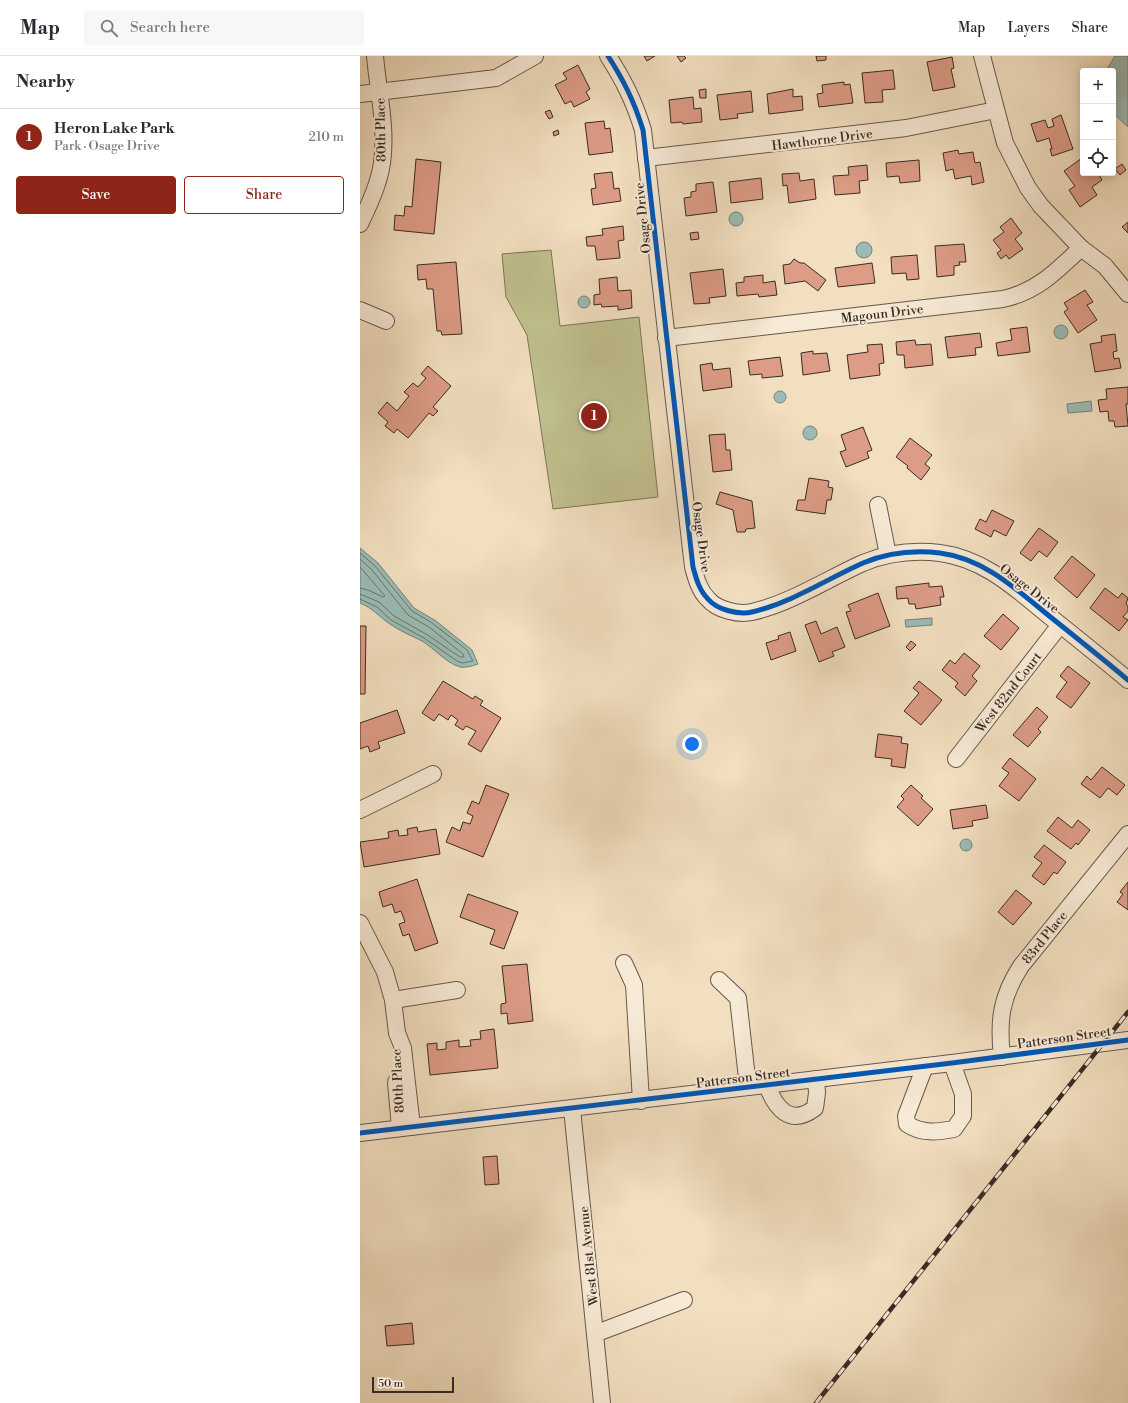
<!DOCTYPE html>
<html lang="en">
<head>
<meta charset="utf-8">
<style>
  body { margin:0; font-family:"Libre Bodoni",serif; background:#f7f7f7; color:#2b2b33 }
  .controls { position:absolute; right:12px; top:12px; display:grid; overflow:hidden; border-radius:4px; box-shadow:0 2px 10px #0003 }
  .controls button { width:36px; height:36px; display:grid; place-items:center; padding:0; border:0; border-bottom:1px solid #e1e1e2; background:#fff; color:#2b2b33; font:20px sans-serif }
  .scale { position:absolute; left:12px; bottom:10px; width:82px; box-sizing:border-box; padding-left:4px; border:2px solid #3a2b25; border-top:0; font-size:11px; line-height:14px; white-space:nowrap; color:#3a2b25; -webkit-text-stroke:3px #f7ead6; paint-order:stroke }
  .you { position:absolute; left:332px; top:688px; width:14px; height:14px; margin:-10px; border:3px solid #fff; border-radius:50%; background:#1a73e8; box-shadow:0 0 0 6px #1a73e833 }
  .badge { display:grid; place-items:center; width:26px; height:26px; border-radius:50%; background:#8f2418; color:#fff; font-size:13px; font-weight:700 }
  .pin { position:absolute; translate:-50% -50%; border:2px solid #fff; box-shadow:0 1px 4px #0006 }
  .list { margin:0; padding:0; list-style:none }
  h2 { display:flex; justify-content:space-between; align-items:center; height:52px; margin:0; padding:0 16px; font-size:17px }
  h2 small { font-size:13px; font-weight:400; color:#7c7c81 }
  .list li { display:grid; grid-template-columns:26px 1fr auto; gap:12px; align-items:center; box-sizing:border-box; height:56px; padding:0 16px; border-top:1px solid #e1e1e2 }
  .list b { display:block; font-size:15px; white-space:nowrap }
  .list p { margin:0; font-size:13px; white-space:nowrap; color:#7c7c81 }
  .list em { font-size:13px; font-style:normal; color:#7c7c81 }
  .actions { display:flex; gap:8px; padding:12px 16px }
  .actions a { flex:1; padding:9px 0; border:1px solid #8f2418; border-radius:4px; text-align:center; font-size:14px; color:#8f2418 }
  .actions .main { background:#8f2418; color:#fff }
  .icon { flex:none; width:22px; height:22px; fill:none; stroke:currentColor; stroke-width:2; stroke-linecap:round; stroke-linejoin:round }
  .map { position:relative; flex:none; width:768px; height:1347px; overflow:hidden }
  header { display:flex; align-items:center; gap:24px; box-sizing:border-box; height:56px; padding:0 20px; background:#fff; border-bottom:1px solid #e1e1e2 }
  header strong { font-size:19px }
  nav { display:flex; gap:22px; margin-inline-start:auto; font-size:14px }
  .search { width:280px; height:36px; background:#f7f7f7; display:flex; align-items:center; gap:10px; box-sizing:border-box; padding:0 14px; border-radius:4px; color:#7c7c81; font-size:15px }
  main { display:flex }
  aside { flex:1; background:#fff }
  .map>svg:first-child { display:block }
  .green { fill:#c0c08e; stroke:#7d765a }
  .water { fill:#9bbcb6; stroke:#74827c }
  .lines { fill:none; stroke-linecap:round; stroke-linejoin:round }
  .shore { stroke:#6a746e; stroke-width:1 }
  .building { fill:#dd9c86; stroke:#3a2b25 }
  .minor-casing { stroke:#68584c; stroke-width:18 }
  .minor { stroke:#f7ead6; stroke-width:16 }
  .rail-casing { stroke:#3a2b25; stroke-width:4.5 }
  .rail { stroke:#f7ead6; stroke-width:3; stroke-dasharray:9; stroke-linecap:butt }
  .cycleway-casing { stroke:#f7ead6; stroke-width:8 }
  .cycleway { stroke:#0057b8; stroke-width:5 }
  .labels { text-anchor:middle; stroke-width:4; stroke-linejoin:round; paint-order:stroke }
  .street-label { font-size:13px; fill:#3a2b25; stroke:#f7ead6 }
</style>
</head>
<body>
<header>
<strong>Map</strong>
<div class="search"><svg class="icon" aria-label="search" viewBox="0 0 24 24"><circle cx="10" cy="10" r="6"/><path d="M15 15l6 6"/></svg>Search here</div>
<nav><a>Map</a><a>Layers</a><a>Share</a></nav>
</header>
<main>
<aside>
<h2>Nearby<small></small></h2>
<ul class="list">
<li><span class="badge">1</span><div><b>Heron Lake Park</b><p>Park · Osage Drive</p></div><em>210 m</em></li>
</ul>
<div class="actions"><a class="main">Save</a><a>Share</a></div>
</aside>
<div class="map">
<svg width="768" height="1347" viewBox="0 0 768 1347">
  <rect width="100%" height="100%" fill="#f2dfc0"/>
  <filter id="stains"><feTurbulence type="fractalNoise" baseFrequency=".005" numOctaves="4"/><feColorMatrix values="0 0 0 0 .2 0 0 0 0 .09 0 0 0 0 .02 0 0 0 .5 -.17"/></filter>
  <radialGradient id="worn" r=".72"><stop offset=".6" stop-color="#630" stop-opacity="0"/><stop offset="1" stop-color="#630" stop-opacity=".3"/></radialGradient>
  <!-- green -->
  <polygon class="green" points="191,194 200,270 279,261 298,441 193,453 167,279 146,241 142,198"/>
  <!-- water -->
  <g class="water">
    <polygon points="755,0 768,0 768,71 753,57 753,15 746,15"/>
    <circle cx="376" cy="163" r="7"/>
    <circle cx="504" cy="194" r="8"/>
    <circle cx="224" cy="246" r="6"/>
    <circle cx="701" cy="276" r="7"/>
    <circle cx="420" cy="341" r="6"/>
    <polygon points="731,345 732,355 708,357 707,348"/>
    <circle cx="450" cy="377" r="7"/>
    <path d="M0 492 18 507 54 552 76 565 112 594 118 608C113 610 105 612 100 611 86 607 74 592 62 585 52 580 40 575 30 568 19 561 13 552 0 547Z"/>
    <polygon points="572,562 572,569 546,571 545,564"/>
    <circle cx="606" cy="789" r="6"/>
  </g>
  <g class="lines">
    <!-- shore -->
    <g class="shore">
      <polyline points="0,497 15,510 52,555 72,567 107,594 113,605 102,607 97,605 64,582 31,564 17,551 0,543"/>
      <polyline points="0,503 12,514 48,559 69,571 103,598 104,601 100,601 66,578 34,560 19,546 0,538"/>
      <polyline points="0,511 25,540 23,541 8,534 0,532"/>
    </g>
  </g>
  <!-- building -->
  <g class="building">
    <polygon points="284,0 295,0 287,5"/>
    <polygon points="317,0 324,0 326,2 321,6"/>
    <polygon points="456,0 466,0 466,4 457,5"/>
    <polygon points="592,1 594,12 591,13 595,31 573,35 567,6"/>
    <polygon points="218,9 230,33 226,36 230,43 214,51 211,45 205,48 195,29 207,23 203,17"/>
    <polygon points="533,14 535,33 522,34 523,46 505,47 502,17"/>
    <polygon points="484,26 484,29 490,28 493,47 459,51 457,38 463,37 462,29"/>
    <polygon points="346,33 346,42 340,42 339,34"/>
    <polygon points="433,33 433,41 442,40 443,54 409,58 407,38"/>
    <polygon points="391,35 393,56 377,58 378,62 360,64 357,39"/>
    <polygon points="333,41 334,53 341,52 342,66 323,68 322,66 311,67 309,44"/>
    <polygon points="190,54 193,61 189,63 185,56"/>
    <polygon points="701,59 713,93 692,100 690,93 692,93 689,82 677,86 671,68 685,64 688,72 694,70 692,63"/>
    <polygon points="244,65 245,73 250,72 253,96 229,99 225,67"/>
    <polygon points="198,74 199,78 194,80 193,76"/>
    <polygon points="598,94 599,98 613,96 615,107 620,106 624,126 612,129 611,120 595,123 593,113 586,115 583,97"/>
    <polygon points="722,102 723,117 738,117 742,124 732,131 737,139 720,151 709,134 715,130 704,115"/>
    <polygon points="56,103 81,106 74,178 34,174 35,159 44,160 45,150 52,151"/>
    <polygon points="559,104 560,125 540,127 539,120 527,121 526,107"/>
    <polygon points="762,108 766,114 760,119 755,113"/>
    <polygon points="507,109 508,124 499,125 500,137 475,139 473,120 489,119 488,111"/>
    <polygon points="252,116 254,133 259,132 261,145 233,149 231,133 236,132 234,118"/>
    <polygon points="439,117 440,125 454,123 456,143 429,147 427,129 423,130 422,118"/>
    <polygon points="401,122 403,143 371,147 369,126"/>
    <polygon points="353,126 357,156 326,160 324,142 331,141 331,136 336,135 336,128"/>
    <polygon points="651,162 662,177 655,183 663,193 649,203 646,199 641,203 637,197 641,194 633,184 644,176 640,171"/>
    <polygon points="768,166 768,177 762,171"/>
    <polygon points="263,170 264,184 258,185 260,202 237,204 235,190 227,190 226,181 243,179 242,173"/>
    <polygon points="338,176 339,183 331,184 330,177"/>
    <polygon points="604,188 606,206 599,206 600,209 594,210 594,219 577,221 575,190"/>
    <polygon points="557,199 559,223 547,224 546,217 532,218 531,201"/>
    <polygon points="434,203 440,207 444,207 466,224 458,235 445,225 425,228 423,209 430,208"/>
    <polygon points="96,206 102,278 82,279 81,275 77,275 73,233 67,233 66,223 58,224 57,209"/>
    <polygon points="512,207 515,227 478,231 475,212"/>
    <polygon points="363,213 366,240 349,242 350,247 334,248 330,217"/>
    <polygon points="403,219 403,227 415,225 417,239 399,241 398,238 377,240 376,227 384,226 384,221"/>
    <polygon points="257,221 258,235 271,234 272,252 258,254 258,250 242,251 241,248 234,249 234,239 240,238 239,223"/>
    <polygon points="725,234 733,246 727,249 737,264 718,277 704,256 708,253 704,247"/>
    <polygon points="667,271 670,296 638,300 636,287 652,284 650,273"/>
    <polygon points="620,277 622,291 615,292 616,299 588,302 585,281"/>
    <polygon points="755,278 757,295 753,296 754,303 759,302 761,312 735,316 730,288 742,286 741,280"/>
    <polygon points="555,284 556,289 571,288 573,309 545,312 544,299 537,299 536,286"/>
    <polygon points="522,288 524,307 519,308 520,319 490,323 487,299 508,296 507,289"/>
    <polygon points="453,295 453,298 467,297 470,315 443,319 441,297"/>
    <polygon points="420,301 423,320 402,322 402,318 390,319 388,305"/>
    <polygon points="352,307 353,314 370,312 372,331 343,335 340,309"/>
    <polygon points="68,310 91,330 73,351 78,355 73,360 69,357 48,382 37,373 34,377 25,370 28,366 18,357 27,346 37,355 49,340 44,336 53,327 58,331 66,322 61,318"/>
    <polygon points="768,331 768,348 766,348 768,370 755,371 754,365 749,365 748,355 740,356 738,344 747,343 746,333"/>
    <polygon points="503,371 512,394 507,396 509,402 486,411 480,396 486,394 481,379"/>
    <polygon points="365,378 366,394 370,394 372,414 353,416 349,379"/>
    <polygon points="550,382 572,399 565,408 570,412 561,424 547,412 548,410 536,401"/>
    <polygon points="449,422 469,425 468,431 473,432 471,444 467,444 465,458 436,454 438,444 445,444"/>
    <polygon points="360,436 392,445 395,472 386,473 385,476 377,476 373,454 356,448"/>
    <polygon points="632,454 654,465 646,480 634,474 631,481 615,473 620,463 626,466"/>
    <polygon points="679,472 698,486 687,501 679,495 671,505 660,497"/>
    <polygon points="712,500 735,519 717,542 694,522"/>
    <polygon points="569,527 569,531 582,530 584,541 580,541 581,549 556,553 555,548 549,548 548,542 537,543 536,531"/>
    <polygon points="745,532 758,542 762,537 768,542 766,548 768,550 768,555 763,561 768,564 759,575 730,552"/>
    <polygon points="518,537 530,570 495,583 486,556 491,555 488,549"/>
    <polygon points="643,558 659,572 641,594 624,580"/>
    <polygon points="456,565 461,578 477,571 485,591 472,596 474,600 459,606 445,569"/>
    <polygon points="0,570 6,570 5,638 0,638"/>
    <polygon points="430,576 436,595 411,604 406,587 419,583 418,580"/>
    <polygon points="551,585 556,589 550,595 546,591"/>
    <polygon points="604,597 620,610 612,620 617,625 605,640 595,631 598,627 582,614 590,604 595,608"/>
    <polygon points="708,610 730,627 711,652 696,641 707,626 700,620"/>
    <polygon points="83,625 113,643 115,640 123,645 120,649 141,662 121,696 108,688 116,675 106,670 103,674 95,669 98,664 91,659 88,664 79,658 74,665 62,657"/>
    <polygon points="559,625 582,644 561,669 544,655 559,637 553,632"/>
    <polygon points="677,651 688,661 678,673 681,676 668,691 653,679"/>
    <polygon points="37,654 45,677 18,686 20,692 10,696 8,690 0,693 0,667"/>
    <polygon points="518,678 542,681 541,687 548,688 545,712 531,710 532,703 515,701"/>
    <polygon points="650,702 676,723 659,745 639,730 649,717 642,712"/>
    <polygon points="742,711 765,729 757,739 748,732 740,742 721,728 727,720 731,724"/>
    <polygon points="126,729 149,738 123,801 86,786 92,771 100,775 103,766 110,768 113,760 107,757 112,745 119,748"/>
    <polygon points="551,729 563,740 561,742 573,753 558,770 537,751 544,743 541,740"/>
    <polygon points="626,749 628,762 612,765 613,770 593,773 590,754"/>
    <polygon points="698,761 712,772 718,764 730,774 718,789 716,787 711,793 687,775"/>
    <polygon points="57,771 58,776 76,773 80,798 4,811 0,786 29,782 28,776 38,774 39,780 48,779 47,773"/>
    <polygon points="684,789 706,806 697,818 694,816 684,829 672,820 682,807 674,801"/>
    <polygon points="57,823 78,887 55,895 49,878 43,880 39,868 45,866 41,855 35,857 32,848 23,851 19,836"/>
    <polygon points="768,826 768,854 757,846 763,838 760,836"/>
    <polygon points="656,834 672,847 653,869 638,856"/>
    <polygon points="108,838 158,856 144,893 130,888 135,874 100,861"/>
    <polygon points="167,908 173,965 148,968 147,957 141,958 141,948 146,947 142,910"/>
    <polygon points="134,973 138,1012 70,1019 67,988 77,987 77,994 86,993 86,986 99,984 99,991 111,990 110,984 121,983 120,975"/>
    <polygon points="137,1100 139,1128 125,1129 123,1101"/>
    <polygon points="52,1267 54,1288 27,1290 25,1270"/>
  </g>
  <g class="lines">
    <defs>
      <g id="minor">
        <path d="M248 0C264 25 274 45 283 74L333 511C336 522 339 534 348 543 357 554 379 559 392 556 431 547 467 523 503 507 527 497 554 494 580 497 626 503 658 535 693 563 718 583 743 603 768 624"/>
        <polyline points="622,0 645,87 668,132 681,150 721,192 745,210 768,238"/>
        <polyline points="0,38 136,22 175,0"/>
        <polyline points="286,102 546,72 636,54"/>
        <path d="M0 168C9 149 19 128 22 107 27 72 18 35 15 0"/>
        <polyline points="0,254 26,265"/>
        <path d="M306 282 643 243C676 236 697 215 721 192"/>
        <polyline points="518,449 528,499"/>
        <polyline points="596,703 700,569"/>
        <polyline points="0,754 73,718"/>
        <polyline points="0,867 25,916 33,944 37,977 43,992 52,1071"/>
        <polyline points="264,907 274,929 281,1045"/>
        <polyline points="359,924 378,942 388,1031"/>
        <polyline points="33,944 97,934"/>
        <path d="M642 1001C638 964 641 941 661 910L768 778"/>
        <path d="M565 1010 546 1060 547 1068C562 1078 577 1076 594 1073L603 1060V1038L592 1007"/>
        <polyline points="36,1026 40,1072"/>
        <path d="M407 1029C415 1052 430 1071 455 1052L457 1037 456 1023"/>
        <polyline points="212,1053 242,1347"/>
        <polyline points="0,1077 592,1007 768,984"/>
        <polyline points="237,1277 324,1244"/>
      </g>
    </defs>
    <!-- minor casing -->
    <use href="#minor" class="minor-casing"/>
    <!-- minor -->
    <use href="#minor" class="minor"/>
    <defs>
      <polyline id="rail" points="456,1347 768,956"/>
    </defs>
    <!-- rail casing -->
    <use href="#rail" class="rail-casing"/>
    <!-- rail -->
    <use href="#rail" class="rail"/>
    <defs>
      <g id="cycleway">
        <path d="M248 0C264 25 274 45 283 74L333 511C336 522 339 534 348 543 357 554 379 559 392 556 431 547 467 523 503 507 527 497 554 494 580 497 626 503 658 535 693 563 718 583 743 603 768 624"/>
        <polyline points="0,1077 592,1007 768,984"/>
      </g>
    </defs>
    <!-- cycleway casing -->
    <use href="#cycleway" class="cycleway-casing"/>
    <!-- cycleway -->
    <use href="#cycleway" class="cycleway"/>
  </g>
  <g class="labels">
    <!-- street labels -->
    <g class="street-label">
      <text transform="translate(20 74) rotate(-91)" y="5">80th Place</text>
      <text transform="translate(462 83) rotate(-7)" y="5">Hawthorne Drive</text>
      <text transform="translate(282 162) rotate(-96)" y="5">Osage Drive</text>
      <text transform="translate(522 257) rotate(-7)" y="5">Magoun Drive</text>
      <text transform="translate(342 481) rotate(82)" y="5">Osage Drive</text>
      <text transform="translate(670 532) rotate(38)" y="5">Osage Drive</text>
      <text transform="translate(648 636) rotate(-52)" y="5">West 82nd Court</text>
      <text transform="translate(684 881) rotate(-51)" y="5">83rd Place</text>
      <text transform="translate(704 981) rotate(-8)" y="5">Patterson Street</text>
      <text transform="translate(383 1021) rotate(-7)" y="5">Patterson Street</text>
      <text transform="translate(37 1025) rotate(-93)" y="5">80th Place</text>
      <text transform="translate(228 1200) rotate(-96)" y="5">West 81st Avenue</text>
    </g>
  </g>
  <rect width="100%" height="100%" filter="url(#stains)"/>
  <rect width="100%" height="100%" fill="url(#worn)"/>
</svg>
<div class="controls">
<button>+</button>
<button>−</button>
<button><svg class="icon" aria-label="locate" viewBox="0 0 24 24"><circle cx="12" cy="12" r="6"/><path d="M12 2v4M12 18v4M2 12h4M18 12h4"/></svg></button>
</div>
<div class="scale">50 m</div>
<div class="you"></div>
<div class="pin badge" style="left:234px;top:360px">1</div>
</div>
</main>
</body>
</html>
